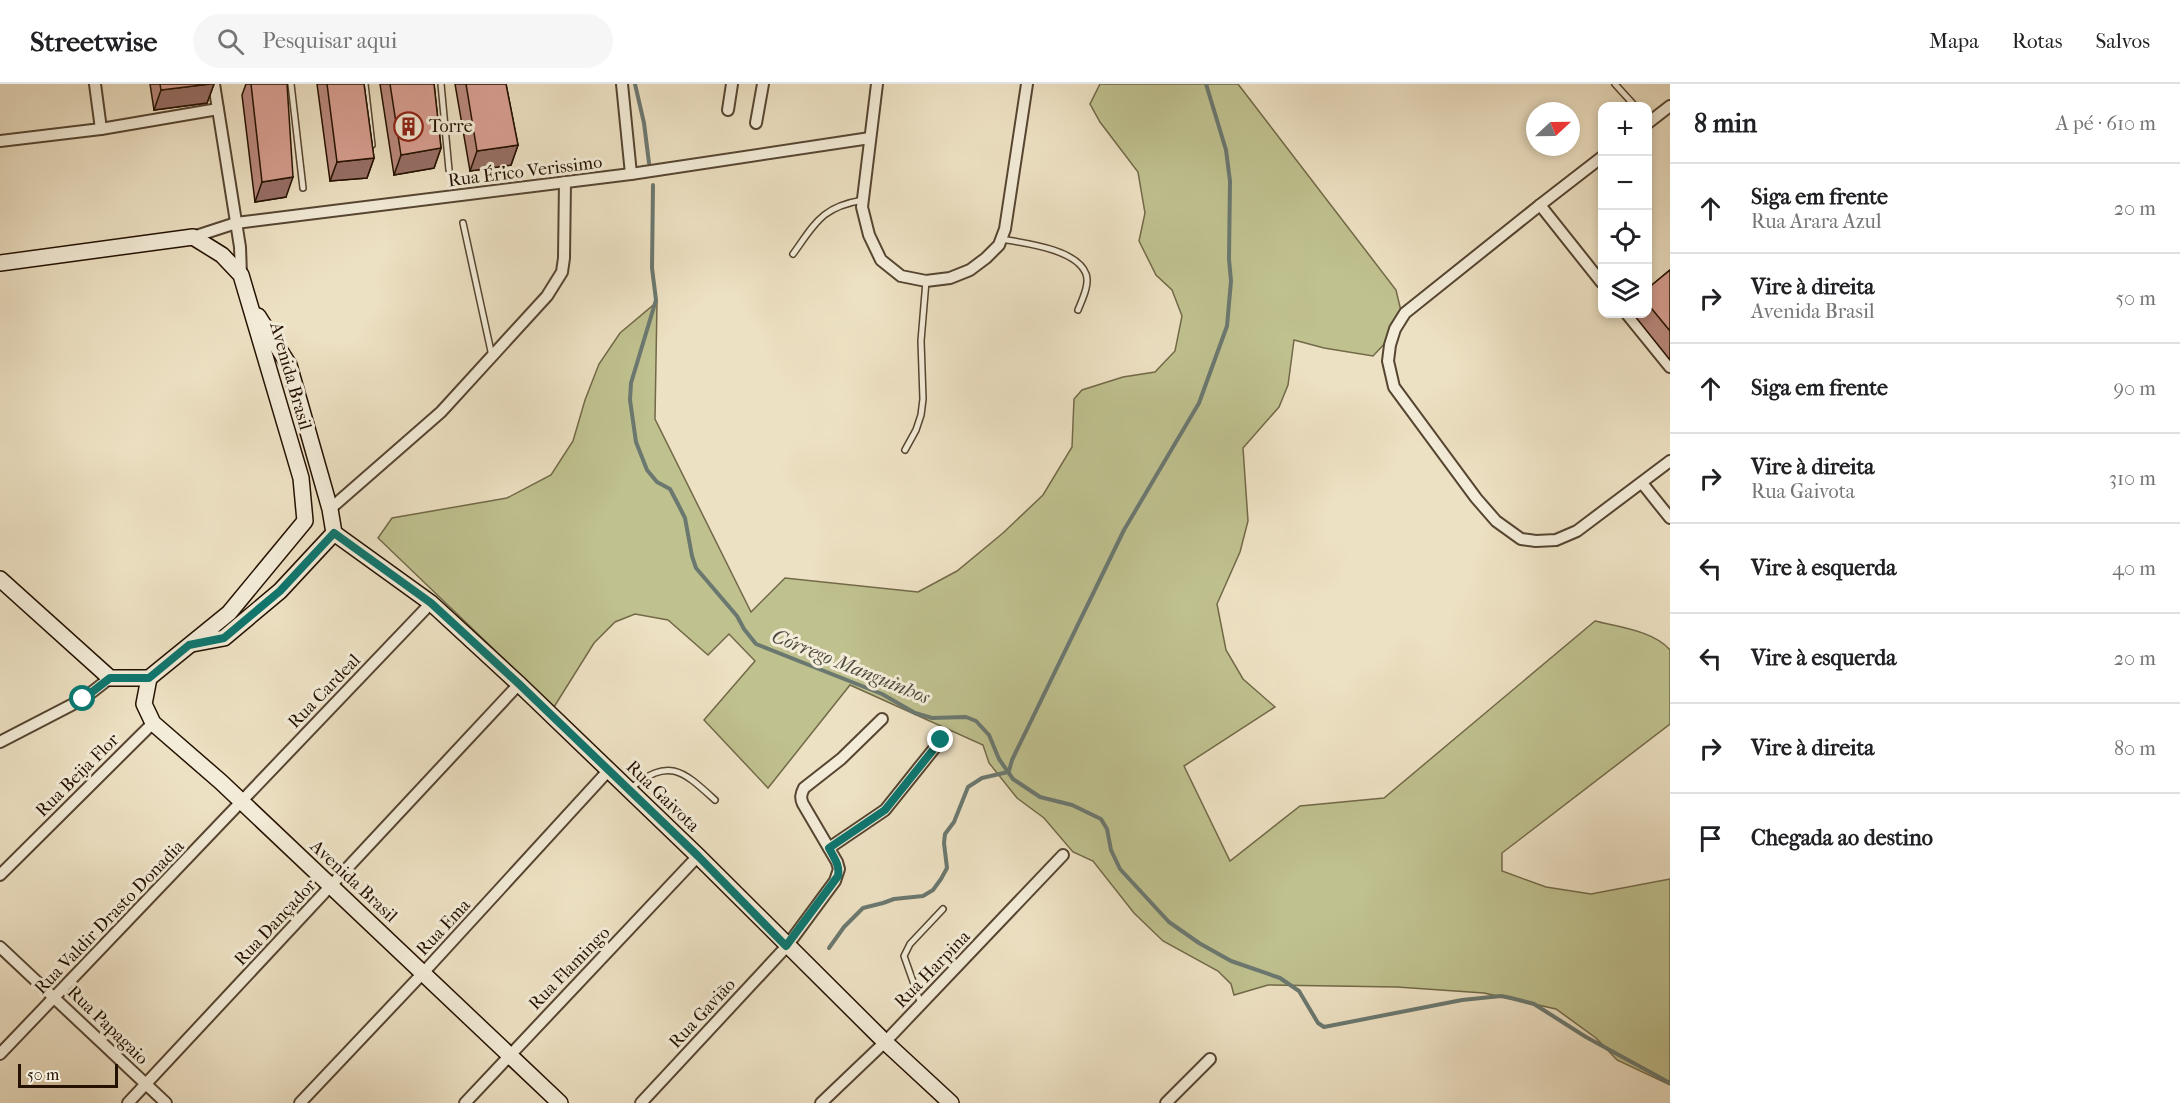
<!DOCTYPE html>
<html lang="pt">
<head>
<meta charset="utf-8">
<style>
  body { margin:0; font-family:"IM FELL French Canon",serif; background:#f6f6f6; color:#202124 }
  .controls { position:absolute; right:18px; top:18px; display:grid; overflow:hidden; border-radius:12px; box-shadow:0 3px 9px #0003 }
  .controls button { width:54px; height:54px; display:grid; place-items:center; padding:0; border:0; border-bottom:2px solid #e0e0e0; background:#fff; color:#202124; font:30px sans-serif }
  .compass { position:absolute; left:1526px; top:18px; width:54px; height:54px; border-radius:50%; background:#fff; box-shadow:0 3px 9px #0003; rotate:68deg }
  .scale { position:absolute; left:18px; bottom:15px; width:100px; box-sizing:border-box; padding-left:6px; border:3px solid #241100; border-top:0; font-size:16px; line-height:21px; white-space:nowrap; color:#241100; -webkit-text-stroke:4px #f3ecd8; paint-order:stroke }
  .stop { position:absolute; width:18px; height:18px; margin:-14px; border:4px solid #0f766e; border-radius:50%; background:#fff }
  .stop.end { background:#0f766e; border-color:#fff; box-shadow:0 2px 6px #0008 }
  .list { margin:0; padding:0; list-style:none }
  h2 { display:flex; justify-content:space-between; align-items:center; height:78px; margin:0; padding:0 24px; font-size:26px }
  h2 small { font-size:20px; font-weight:400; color:#757577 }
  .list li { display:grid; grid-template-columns:39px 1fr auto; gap:18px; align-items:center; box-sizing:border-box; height:90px; padding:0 24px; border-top:2px solid #e0e0e0 }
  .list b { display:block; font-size:22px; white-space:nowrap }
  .list p { margin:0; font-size:20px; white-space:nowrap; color:#757577 }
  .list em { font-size:20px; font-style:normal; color:#757577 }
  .icon { flex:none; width:33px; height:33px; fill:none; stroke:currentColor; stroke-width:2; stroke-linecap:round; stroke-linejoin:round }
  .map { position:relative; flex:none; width:1670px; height:1019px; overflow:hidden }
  header { display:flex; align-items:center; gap:36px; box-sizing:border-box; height:84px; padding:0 30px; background:#fff; border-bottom:2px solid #e0e0e0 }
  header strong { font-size:28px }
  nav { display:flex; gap:33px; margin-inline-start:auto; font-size:21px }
  .search { width:420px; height:54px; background:#f6f6f6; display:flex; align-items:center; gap:15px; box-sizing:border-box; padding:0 21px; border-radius:33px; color:#757577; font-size:22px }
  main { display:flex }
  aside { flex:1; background:#fff }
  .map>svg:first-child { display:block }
  .green { fill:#bfc18f; stroke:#726948; stroke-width:1.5 }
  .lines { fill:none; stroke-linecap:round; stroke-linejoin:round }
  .stream { stroke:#6b7870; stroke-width:4 }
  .lane-casing { stroke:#564531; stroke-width:8 }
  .street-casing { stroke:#564531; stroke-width:14 }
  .secondary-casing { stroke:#241100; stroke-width:18 }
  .lane { stroke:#f3ecd8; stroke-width:5 }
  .street { stroke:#f3ecd8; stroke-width:10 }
  .secondary { stroke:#f3ecd8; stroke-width:15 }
  .wall { fill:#ba897e; stroke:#241100; stroke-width:1.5 }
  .shaded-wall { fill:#976f66; stroke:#241100; stroke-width:1.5 }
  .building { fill:#d89f92; stroke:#241100; stroke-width:1.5 }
  .route { stroke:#0f766e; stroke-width:8 }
  .labels { text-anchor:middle; stroke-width:6; stroke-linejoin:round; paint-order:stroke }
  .poi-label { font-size:18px; fill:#241100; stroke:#f3ecd8; text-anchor:start }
  .street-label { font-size:18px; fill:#241100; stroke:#f3ecd8 }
  .water-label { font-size:20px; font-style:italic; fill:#4e4d41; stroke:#f3ecd8 }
</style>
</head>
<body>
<header>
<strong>Streetwise</strong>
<div class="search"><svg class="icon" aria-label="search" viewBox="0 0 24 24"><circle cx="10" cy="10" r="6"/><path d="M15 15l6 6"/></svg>Pesquisar aqui</div>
<nav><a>Mapa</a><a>Rotas</a><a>Salvos</a></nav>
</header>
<main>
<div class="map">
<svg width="1670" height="1019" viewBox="0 0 1670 1019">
  <rect width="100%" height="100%" fill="#ede1c3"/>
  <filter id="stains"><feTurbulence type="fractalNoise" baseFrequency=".00333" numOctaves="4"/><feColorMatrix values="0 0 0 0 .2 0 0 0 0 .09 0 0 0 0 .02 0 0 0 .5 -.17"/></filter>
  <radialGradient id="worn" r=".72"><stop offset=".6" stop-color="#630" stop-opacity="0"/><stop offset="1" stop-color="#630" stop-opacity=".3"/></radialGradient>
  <!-- green -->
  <path class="green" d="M1100 0H1238L1396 206 1401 227 1388 256 1373 272 1324 264 1294 256 1288 301 1279 323 1243 364 1248 437 1240 468 1217 520 1226 566 1243 595 1275 623 1184 682 1230 777 1300 722 1384 714 1595 537C1619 543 1654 547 1670 566V640L1502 769V787L1546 803 1591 810 1670 795V1001L1617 976 1596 954 1556 925 1484 909 1397 903 1268 901 1234 911 1231 900 1218 887 1163 857 1134 829 1093 777 1073 768 1044 734 1017 714 989 679 983 661 850 601 768 704 704 636 755 577 729 550 708 571 668 536 635 530 615 538 594 559 554 623 378 454 392 434 507 414 551 391 573 357 585 316 599 280 620 249 657 218 655 335 751 528 785 494 918 508 957 487 1003 449 1043 411 1072 363 1074 315 1082 306 1123 293 1155 288 1175 267 1182 232 1172 206 1156 191 1139 157 1145 129 1138 88 1100 38 1090 20Z"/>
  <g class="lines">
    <!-- stream -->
    <g class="stream">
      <polyline points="635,0 644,39 649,79"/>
      <polyline points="653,101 652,184 656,216 631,299 630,316 636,358 647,386 657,398 670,405 680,424 685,434 692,472 696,484 737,532 744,545 756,560 882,610 915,629 932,634 966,633 976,637 989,651 999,675 1013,695 1040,713 1072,721 1101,735 1107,745 1111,766 1120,785 1169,838 1199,859 1231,877 1280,894 1299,907 1318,939 1324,943 1462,916 1501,912 1511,914 1534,920 1586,953 1670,999"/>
      <polyline points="1009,687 1012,676 1124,446 1199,319 1227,242 1231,197 1229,175 1230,97 1226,66 1206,0"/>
      <polyline points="829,864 844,843 863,824 883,819 894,815 923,812 933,806 941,795 947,784 944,759 945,750 954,738 968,703 982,694 1008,688"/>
    </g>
    <defs>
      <g id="lane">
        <polyline points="291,0 303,104"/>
        <polyline points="365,0 372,61"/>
        <polyline points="441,0 449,86"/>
        <polyline points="1615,0 1635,22"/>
        <polyline points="463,139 492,272"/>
        <path d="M1001 155C1024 159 1077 165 1086 190 1090 200 1082 216 1078 226"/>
        <path d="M793 170C816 138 822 123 863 116"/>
        <polyline points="905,366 916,346 921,331 923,315 921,257 926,197"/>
        <path d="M630 705C669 673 682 686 715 716"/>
        <polyline points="921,920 904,872 910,860 943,825"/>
      </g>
      <g id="street">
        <polyline points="95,0 101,45"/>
        <polyline points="214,0 240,163 241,191"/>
        <polyline points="622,0 631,90"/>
        <polyline points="877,0 862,123 869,151 881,176 901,192 926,197 950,194 970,186 986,174 999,161 1005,145 1027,0"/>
        <polyline points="728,26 732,0"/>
        <polyline points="756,39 763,0"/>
        <polyline points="1648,39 1670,22"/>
        <polyline points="0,57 101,45 218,25"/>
        <polyline points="1602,73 1540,121 1405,229 1395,245 1390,261 1388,277 1394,303 1476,414 1496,437 1521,455 1536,457 1556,456 1577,447 1670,377"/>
        <polyline points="1540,121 1602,199"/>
        <polyline points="193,153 236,139 631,90 870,54"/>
        <polyline points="1627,230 1670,283"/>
        <polyline points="1642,399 1670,434"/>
        <polyline points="330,425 441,328 547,212 562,188 564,174 565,98"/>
        <polyline points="0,658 83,615 110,594"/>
        <polyline points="829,764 885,726 941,656"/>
        <polyline points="0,791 153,639"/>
        <polyline points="0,863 166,1019"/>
        <polyline points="0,970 431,519"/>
        <polyline points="128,1019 519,600"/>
        <polyline points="300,1019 423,889 608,687"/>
        <polyline points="465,1019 698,772"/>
        <path d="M641 1019 787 862 835 797 839 785 837 778 803 720C800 714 801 710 804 704L841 675 882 635"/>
        <polyline points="821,1019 885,958 1063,771"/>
        <polyline points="1166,1019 1210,975"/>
      </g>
      <g id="secondary">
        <polyline points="0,179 193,153 222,171 241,191 301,394 305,437 229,529 149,594 110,594 0,495"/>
        <polyline points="334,449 431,519 519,600 698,772 885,958 951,1019"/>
        <polyline points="192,560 224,554 280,507 334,449 330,425 289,281 258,232"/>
        <polyline points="149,594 144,620 153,639 221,698 560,1019"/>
      </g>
    </defs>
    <!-- lane casing -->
    <use href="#lane" class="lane-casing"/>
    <!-- street casing -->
    <use href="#street" class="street-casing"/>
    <!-- secondary casing -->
    <use href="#secondary" class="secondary-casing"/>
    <!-- lane -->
    <use href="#lane" class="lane"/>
    <!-- street -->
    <use href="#street" class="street"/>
    <!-- secondary -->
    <use href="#secondary" class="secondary"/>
  </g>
  <!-- wall -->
  <g class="wall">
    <polygon points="150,0 214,0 207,19 154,26"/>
    <polygon points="246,0 287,0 286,113 255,118 242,11"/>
    <polygon points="317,0 364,0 374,74 367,94 330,97"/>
    <polygon points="380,0 434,0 441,64 434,84 394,91"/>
    <polygon points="455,0 506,0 518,61 511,81 470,87"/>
    <polygon points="1670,186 1670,276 1634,231 1634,230 1647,230 1647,205"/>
  </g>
  <!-- shaded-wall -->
  <g class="shaded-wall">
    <polygon points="210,0 214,0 207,19 154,26 161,6"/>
    <polygon points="518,61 511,81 470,87 477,67"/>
    <polygon points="441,64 434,84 394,91 401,71"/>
    <polygon points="374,74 367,94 330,97 337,78"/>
    <polygon points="293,93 286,113 255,118 262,98"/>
  </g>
  <!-- building -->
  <g class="building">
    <polygon points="160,0 210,0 161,6"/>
    <polygon points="251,0 287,0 293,93 262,98"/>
    <polygon points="327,0 364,0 374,74 337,78"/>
    <polygon points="390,0 434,0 441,64 401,71"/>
    <polygon points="466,0 506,0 518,61 477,67"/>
    <polygon points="1670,186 1670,247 1647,219 1647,205"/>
  </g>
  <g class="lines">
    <!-- route -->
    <path class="route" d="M83 615 110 594H149L189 561 224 554 280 507 334 449 431 519 519 600 698 772 786 862 838 792C840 781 834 774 829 764L885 726 941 656"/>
  </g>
  <!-- icons -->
  <defs>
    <symbol id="building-ring" viewBox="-11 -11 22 22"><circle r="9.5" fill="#f3ecd8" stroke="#8f2418" stroke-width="1.5"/><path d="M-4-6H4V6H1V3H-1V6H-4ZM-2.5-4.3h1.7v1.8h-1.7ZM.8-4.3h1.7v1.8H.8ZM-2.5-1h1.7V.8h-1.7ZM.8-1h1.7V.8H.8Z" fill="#8f2418"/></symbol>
  </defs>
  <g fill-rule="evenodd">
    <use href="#building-ring" x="392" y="26" width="33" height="33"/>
  </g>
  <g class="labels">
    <!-- poi labels -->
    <g class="poi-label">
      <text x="429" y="48">Torre</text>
    </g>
    <!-- street labels -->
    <g class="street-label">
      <text transform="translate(525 87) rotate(-7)" y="6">Rua Érico Verissimo</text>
      <text transform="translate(291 292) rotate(74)" y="6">Avenida Brasil</text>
      <text transform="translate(324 607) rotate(-46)" y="6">Rua Cardeal</text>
      <text transform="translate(77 691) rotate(-45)" y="6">Rua Beija Flor</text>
      <text transform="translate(663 712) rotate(44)" y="6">Rua Gaivota</text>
      <text transform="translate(354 797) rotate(43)" y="6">Avenida Brasil</text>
      <text transform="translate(109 833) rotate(-46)" y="6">Rua Valdir Drasto Donadia</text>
      <text transform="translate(275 838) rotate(-47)" y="6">Rua Dançador</text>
      <text transform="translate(443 843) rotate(-47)" y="6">Rua Ema</text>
      <text transform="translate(569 884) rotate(-46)" y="6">Rua Flamingo</text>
      <text transform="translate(932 885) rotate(-46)" y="6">Rua Harpina</text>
      <text transform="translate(702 929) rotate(-47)" y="6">Rua Gavião</text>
      <text transform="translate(108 941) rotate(44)" y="6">Rua Papagaio</text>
    </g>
    <!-- water labels -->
    <g class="water-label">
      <text transform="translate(851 582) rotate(22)" y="7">Córrego Manguinhos</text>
    </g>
  </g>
  <rect width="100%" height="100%" filter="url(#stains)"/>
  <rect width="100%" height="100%" fill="url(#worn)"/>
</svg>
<div class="controls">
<button>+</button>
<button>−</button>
<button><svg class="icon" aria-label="locate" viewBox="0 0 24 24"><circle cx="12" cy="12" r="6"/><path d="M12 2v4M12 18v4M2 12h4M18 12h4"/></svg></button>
<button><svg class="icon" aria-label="layers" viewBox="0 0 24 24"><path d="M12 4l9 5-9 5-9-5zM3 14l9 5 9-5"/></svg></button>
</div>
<svg class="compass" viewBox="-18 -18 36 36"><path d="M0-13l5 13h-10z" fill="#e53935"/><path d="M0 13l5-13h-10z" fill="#757577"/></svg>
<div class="scale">50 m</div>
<div class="stop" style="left:83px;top:615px"></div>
<div class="stop end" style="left:941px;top:656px"></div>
</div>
<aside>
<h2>8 min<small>A pé · 610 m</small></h2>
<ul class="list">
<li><svg class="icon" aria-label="ahead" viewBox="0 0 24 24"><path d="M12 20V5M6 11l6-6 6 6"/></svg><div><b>Siga em frente</b><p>Rua Arara Azul</p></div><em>20 m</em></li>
<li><svg class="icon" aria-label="right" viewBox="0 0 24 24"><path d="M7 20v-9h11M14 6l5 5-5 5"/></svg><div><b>Vire à direita</b><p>Avenida Brasil</p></div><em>50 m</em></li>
<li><svg class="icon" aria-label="ahead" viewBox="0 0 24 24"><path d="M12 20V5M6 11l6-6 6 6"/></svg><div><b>Siga em frente</b></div><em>90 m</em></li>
<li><svg class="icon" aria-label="right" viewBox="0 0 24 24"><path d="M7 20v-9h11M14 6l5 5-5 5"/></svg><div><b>Vire à direita</b><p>Rua Gaivota</p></div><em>310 m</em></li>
<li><svg class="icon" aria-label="left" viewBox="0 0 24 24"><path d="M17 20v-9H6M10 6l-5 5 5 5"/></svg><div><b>Vire à esquerda</b></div><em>40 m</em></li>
<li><svg class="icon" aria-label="left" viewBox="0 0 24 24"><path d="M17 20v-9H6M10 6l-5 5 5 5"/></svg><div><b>Vire à esquerda</b></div><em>20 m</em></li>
<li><svg class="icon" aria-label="right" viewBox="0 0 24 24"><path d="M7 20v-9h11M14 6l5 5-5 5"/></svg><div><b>Vire à direita</b></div><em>80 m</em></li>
<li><svg class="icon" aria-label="arrive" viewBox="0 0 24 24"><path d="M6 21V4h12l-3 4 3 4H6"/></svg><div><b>Chegada ao destino</b></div></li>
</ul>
</aside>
</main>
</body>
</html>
